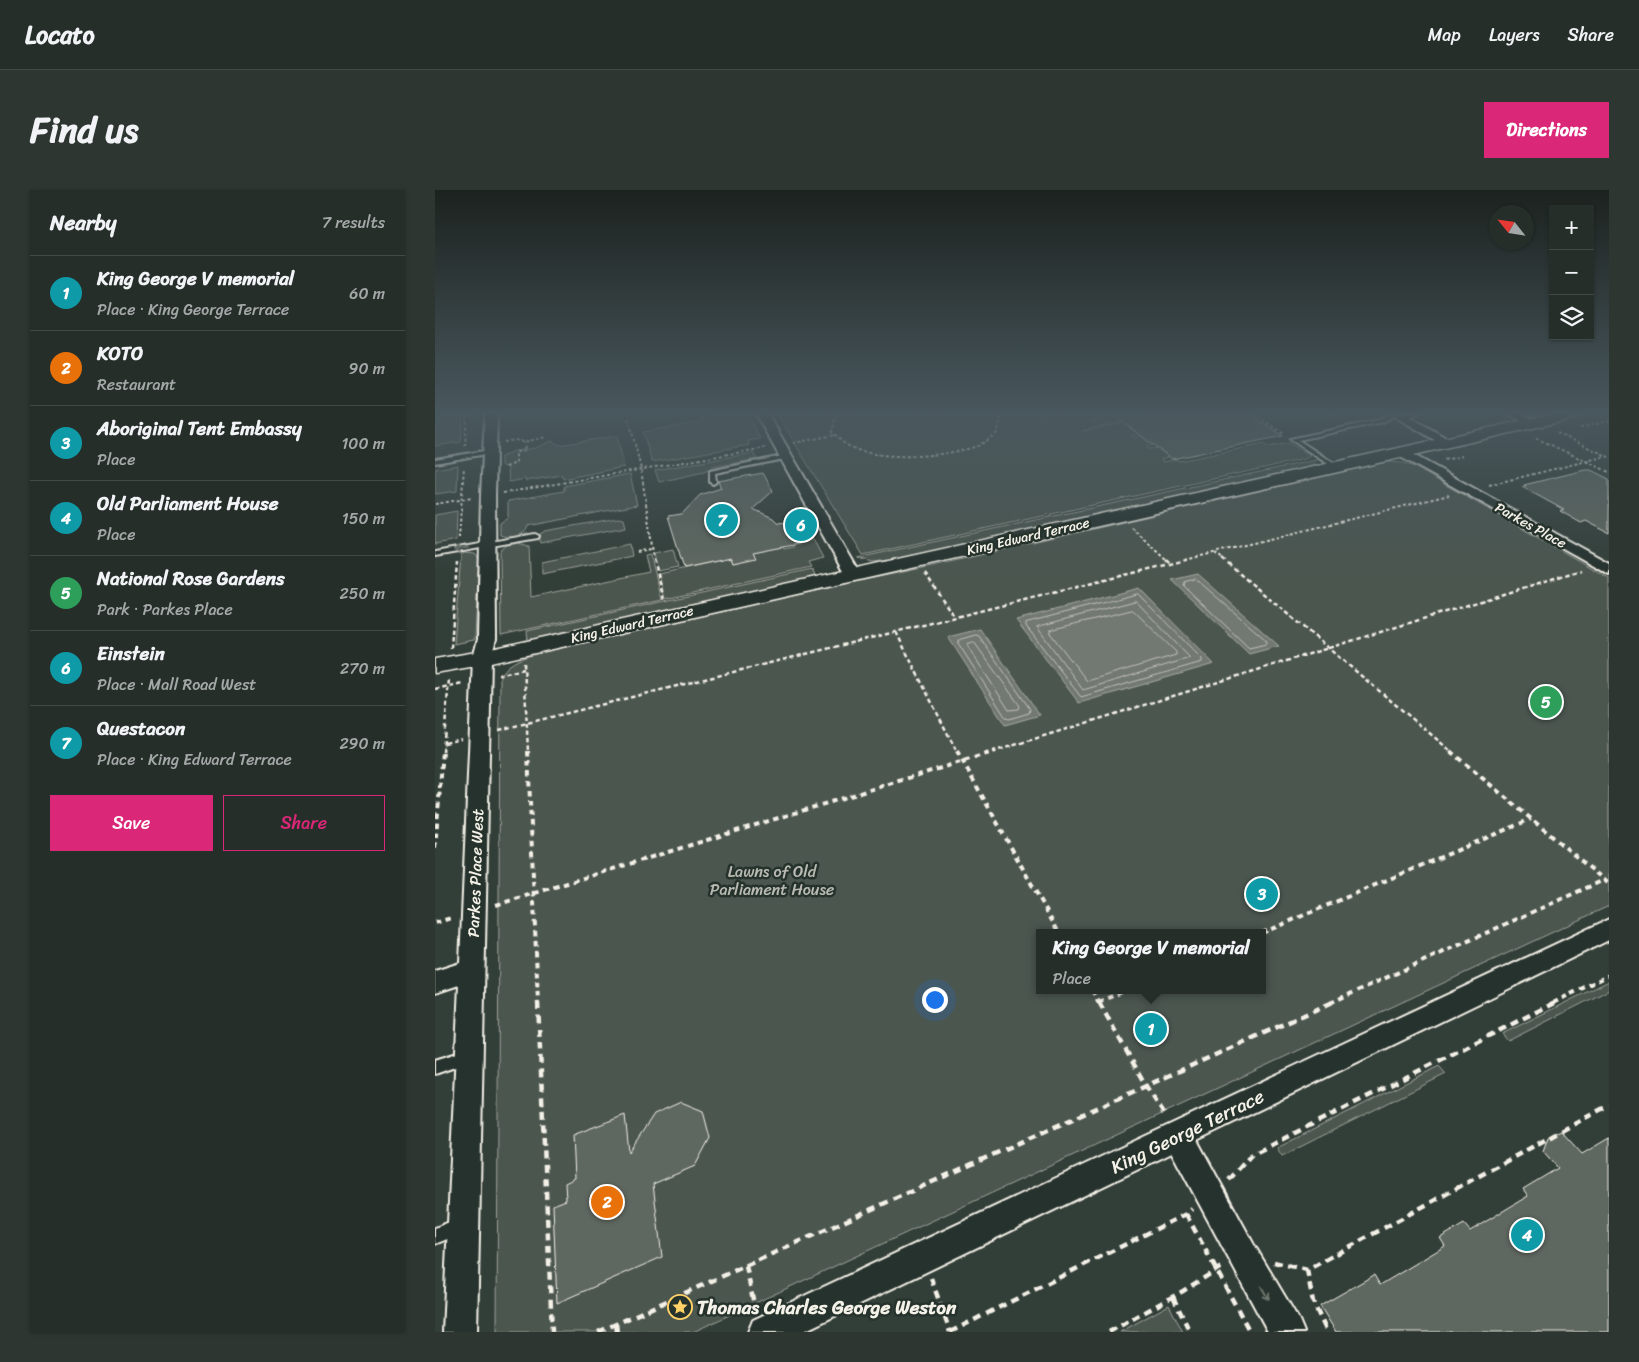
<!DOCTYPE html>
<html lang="en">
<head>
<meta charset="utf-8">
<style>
  body { margin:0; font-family:Sriracha,sans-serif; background:#2e3632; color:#f1f3f6 }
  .controls { position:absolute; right:15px; top:15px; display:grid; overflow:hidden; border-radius:0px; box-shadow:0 1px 4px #0004 }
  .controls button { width:45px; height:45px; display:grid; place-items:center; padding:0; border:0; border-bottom:1px solid #424a47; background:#262e2a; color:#f1f3f6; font:25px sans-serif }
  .compass { position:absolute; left:1054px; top:15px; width:45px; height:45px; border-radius:50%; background:#262e2a; box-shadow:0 1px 4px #0004; rotate:300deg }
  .you { position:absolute; left:499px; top:809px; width:18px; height:18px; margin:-12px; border:4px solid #fff; border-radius:50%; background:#1a73e8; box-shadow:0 0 0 8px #1a73e833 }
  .badge { display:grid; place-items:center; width:32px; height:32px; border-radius:50%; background:#db2777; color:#fff; font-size:16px; font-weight:700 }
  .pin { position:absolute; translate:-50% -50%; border:2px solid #fff; box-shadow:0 1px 5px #0006 }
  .popup { position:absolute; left:601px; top:739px; width:230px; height:65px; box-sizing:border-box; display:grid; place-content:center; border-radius:0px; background:#262e2a; filter:drop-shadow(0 1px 4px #0005); font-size:16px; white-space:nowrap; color:#a4a8a8 }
  .popup b { font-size:19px; color:#f1f3f6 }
  .popup::after { content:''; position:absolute; left:50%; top:100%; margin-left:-10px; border:10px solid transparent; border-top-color:#262e2a }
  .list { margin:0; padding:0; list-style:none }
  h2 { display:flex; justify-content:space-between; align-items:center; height:65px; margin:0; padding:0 20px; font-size:21px }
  h2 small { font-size:16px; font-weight:400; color:#a4a8a8 }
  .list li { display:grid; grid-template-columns:32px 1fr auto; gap:15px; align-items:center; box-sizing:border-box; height:75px; padding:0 20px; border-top:1px solid #424a47 }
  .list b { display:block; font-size:19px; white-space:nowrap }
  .list p { margin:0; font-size:16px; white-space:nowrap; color:#a4a8a8 }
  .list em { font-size:16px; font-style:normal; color:#a4a8a8 }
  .actions { display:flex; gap:10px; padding:15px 20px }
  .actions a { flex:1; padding:11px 0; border:1px solid #db2777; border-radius:0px; text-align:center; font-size:18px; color:#db2777 }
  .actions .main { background:#db2777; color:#fff }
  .icon { flex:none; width:28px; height:28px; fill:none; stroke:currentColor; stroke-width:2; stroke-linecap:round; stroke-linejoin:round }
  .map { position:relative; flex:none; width:1174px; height:1142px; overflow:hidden; border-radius:0px }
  header { display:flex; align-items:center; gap:30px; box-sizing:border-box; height:70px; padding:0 25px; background:#262e2a; border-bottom:1px solid #424a47 }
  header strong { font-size:24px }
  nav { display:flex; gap:28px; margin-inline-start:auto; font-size:18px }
  .intro { display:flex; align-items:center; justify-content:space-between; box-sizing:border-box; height:120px; padding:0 30px }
  h1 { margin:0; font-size:35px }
  .button { padding:12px 22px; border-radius:0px; background:#db2777; color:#fff; font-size:18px; font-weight:700 }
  main { display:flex; gap:30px; padding:0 30px }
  aside { flex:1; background:#262e2a; border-radius:0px; box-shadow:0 1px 4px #0004 }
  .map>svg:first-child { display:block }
  .green { fill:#4c564f; stroke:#a0a49c; fill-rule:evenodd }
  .water { fill:#727972; stroke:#a6a9a1 }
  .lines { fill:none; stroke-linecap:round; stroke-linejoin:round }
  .shore { stroke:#c0c1b9; stroke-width:1 }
  .building { fill:#5f6861; stroke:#f4f1e8 }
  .service-casing { stroke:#f4f1e8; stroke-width:4 }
  .minor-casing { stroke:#f4f1e8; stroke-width:4 }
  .secondary-casing { stroke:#f4f1e8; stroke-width:3 }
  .path-far3 { stroke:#f4f1e8; stroke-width:2; stroke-dasharray:3 2.5; stroke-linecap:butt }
  .path-far2 { stroke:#f4f1e8; stroke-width:2.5; stroke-dasharray:4.5 3; stroke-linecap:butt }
  .path-far1 { stroke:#f4f1e8; stroke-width:4; stroke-dasharray:5.5 4.5; stroke-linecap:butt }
  .path { stroke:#f4f1e8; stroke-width:4.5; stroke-dasharray:8 5.5; stroke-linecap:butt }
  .service { fill:#26332d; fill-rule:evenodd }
  .minor { fill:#26332d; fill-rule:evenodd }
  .secondary { fill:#26332d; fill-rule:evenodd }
  .oneway { stroke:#6e766e }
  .labels { text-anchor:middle; stroke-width:5; stroke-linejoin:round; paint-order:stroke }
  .far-street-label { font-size:14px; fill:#f4f1e8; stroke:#26332d }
  .park-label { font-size:16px; fill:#b9bbb2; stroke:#26332d }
  .street-label { font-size:16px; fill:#f4f1e8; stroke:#26332d }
  .near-street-label { font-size:19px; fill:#f4f1e8; stroke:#26332d }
  .near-poi-label { font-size:19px; font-weight:bold; fill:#f4f1e8; stroke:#26332d; text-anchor:start }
</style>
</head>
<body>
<header>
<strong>Locato</strong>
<nav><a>Map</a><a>Layers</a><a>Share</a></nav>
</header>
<div class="intro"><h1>Find us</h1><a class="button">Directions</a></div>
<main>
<aside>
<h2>Nearby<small>7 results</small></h2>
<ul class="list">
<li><span class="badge" style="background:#0f9aa8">1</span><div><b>King George V memorial</b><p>Place · King George Terrace</p></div><em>60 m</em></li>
<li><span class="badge" style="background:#e8710a">2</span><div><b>KOTO</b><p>Restaurant</p></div><em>90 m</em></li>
<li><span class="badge" style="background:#0f9aa8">3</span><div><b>Aboriginal Tent Embassy</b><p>Place</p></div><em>100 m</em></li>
<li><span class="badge" style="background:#0f9aa8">4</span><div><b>Old Parliament House</b><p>Place</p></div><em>150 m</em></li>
<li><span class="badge" style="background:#2e9e5b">5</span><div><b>National Rose Gardens</b><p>Park · Parkes Place</p></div><em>250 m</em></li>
<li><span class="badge" style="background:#0f9aa8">6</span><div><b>Einstein</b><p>Place · Mall Road West</p></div><em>270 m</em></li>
<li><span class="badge" style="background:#0f9aa8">7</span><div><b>Questacon</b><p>Place · King Edward Terrace</p></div><em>290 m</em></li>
</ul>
<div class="actions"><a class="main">Save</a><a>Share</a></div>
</aside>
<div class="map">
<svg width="1174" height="1142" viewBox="0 0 1174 1142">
  <rect width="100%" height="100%" fill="#323e38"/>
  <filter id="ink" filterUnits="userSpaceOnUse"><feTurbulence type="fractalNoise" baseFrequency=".02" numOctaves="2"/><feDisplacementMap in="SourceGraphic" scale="10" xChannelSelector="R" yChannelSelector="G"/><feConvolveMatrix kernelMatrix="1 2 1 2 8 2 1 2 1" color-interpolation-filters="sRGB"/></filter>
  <g filter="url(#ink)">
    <!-- green -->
    <g class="green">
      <polygon points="0,224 28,224 26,252 0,256"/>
      <polygon points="282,224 312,224 325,249 313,251 314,255 217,272 208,242 267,232 266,228 282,226"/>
      <polygon points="342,224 686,224 655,231 691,225 698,230 647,241 700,231 694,237 703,244 696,246 699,248 708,246 718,255 711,257 713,259 724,258 733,267 726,269 729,272 741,269 744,271 829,254 833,257 854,253 875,266 870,269 428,365"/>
      <polygon points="182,246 189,277 128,289 127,285 91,291 90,289 74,292 73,278 66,275 66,267 79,261 101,258 117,251 124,255"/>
      <polygon points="318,263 322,269 279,277 269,282 224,292 220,280"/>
      <polygon points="881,270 879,275 873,278 455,370 438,372 423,368"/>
      <path d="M951 272 968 273 979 277 1174 388V716L258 1142H62L65 489C69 474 86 468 100 464L429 390 497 376ZM605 743H827V800H605Z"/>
      <polygon points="23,275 22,301 0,304 0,279"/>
      <path d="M195 284 202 315 93 336C91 347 74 349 65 345V333L73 328V311L129 301V296Z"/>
      <polygon points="22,321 21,350 0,354 0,325"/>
      <polygon points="183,328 189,329 191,337 105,353 105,344 110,341"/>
      <polygon points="378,349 388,368 373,372 376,377 230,409 224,384 296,368 298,373 320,368 318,363 348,357 349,359 358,357 358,355 364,354 363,352"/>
      <polygon points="83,353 94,356 96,407 214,382 210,365 215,364 227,410 66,445 65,361 72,355"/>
      <polygon points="195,354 197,366 107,384 107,372"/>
      <polygon points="238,359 243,377 223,381 219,363"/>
      <polygon points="29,363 40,364 44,369 40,447 39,450 19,454 26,365"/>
      <polygon points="377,379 380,386 376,388 93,451 92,441"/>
      <polygon points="1174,791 1174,800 1073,851 1067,844"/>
      <polygon points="1004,876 1011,884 847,966 842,958"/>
      <polygon points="734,1115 748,1142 685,1142"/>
    </g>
    <!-- water -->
    <g class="water">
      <polygon points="763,384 844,456 814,464 737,390"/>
      <polygon points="704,398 779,474 644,513 581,430"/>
      <polygon points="545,439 605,525 570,535 513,447"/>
    </g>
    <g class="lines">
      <!-- shore -->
      <g class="shore">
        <polygon points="761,389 831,450 831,454 814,458 749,396 750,392"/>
        <polygon points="703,404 767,469 767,472 646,507 591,436 591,433"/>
        <polygon points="701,411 755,468 648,500 602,437"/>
        <polygon points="698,420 741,462 741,465 652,491 615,443 616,440"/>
        <polygon points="541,445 544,446 595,519 594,523 574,529 571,528 523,453 524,450"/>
        <polygon points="539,452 585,516 584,519 574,520 533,457 533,454"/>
      </g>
    </g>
    <!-- building -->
    <g class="building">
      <polygon points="677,224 814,224 848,246 737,269"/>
      <polygon points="1150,280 1156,280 1174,289 1174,343 1151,331 1146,333 1125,321 1129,320 1087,297 1091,296 1089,295"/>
      <polygon points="328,283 338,301 318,319 338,328 343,333 352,332 363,354 318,363 321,368 298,373 296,368 249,378 233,326 247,324 265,305 286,298 283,291"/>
      <polygon points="246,912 268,921 275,948 260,976 218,994 227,1067 122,1113 118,1015 131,1010 130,993 140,988 138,945 190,925 194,962 219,924"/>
      <polygon points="1126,941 1147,964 1174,948 1174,1142 901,1142 885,1116 939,1085 945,1095 1010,1056 1005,1048 1029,1034 1035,1041 1093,1006 1088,999 1123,978 1108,961 1113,947"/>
    </g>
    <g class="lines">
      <defs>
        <g id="service">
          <polygon points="955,224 962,224 948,232 863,250 903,276 903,278 899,278 855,249 944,230"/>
          <polygon points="973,224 983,224 967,229 964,227"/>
          <polygon points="55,260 57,261 57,263 0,273 0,269"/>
          <polygon points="352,265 355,267 354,268 280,283 281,292 278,294 275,292 275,281"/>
          <polygon points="100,344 104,346 103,348 0,366 0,362"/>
          <polygon points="32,860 37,861 39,866 37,871 0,884 0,870"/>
          <polygon points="24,1028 30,1030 32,1036 30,1042 0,1054 0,1038"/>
        </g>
        <g id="minor">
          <polygon points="50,224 62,224 60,305 61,449 56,468 42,1142 8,1142 24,795 0,803 0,781 25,773 38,468 43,449 46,305"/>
          <polygon points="321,224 333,224 426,385 423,388 413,388 410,385"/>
          <polygon points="956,224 970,224 1018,252 1016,255 1008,255"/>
          <polygon points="1073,224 1088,224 1104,233 1102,235 1094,235"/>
          <polygon points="966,258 1174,373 1174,384 962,265 960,262"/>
          <polygon points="1174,729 1174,750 762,950 818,1053 864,1130 869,1142 833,1142 737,963 367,1142 313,1142 318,1130"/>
        </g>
        <polygon id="secondary" points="1117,224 1146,224 1144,227 1138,229 47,475 0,483 0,469 47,461"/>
      </defs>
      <!-- service casing -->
      <use href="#service" class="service-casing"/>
      <!-- minor casing -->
      <use href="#minor" class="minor-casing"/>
      <!-- secondary casing -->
      <use href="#secondary" class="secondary-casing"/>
      <!-- path-far3 -->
      <g class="path-far3">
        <path d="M401 224 397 242C402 246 406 252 412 255 439 272 509 267 539 257 547 255 555 248 562 243L567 224"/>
        <polyline points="818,224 849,244"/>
        <polyline points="895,224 903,228"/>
        <polyline points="193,228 195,235"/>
        <polyline points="196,238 206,279 219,370"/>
        <polyline points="1145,238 1174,231"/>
        <polyline points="1122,243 1174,267"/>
        <polyline points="1101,248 1174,282"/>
        <polyline points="69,252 80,250 89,252 111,247"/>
        <polyline points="358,253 400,245"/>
        <polyline points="30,256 32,224"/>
        <polyline points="1009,270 1027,266"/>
        <polyline points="71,277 81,273 81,262 90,261 89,252"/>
        <polyline points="1054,295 1172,266"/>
        <polyline points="68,303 330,258"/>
        <polyline points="0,314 37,308"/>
        <polyline points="696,337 732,370"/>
        <polyline points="24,348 29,277"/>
        <polyline points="202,362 216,359"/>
        <polyline points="780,363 789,370"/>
        <polyline points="750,370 1014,305"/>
      </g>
      <!-- path-far2 -->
      <g class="path-far2">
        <polyline points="219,369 229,410"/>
        <polyline points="731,369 736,374"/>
        <polyline points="787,369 1017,562"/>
        <polyline points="490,383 520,428"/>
        <polyline points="461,442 522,562"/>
        <polyline points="16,458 22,372"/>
        <polyline points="89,473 93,562"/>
        <polyline points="63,485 89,479"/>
        <polyline points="0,499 28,493"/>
        <polyline points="64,540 755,369"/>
        <polyline points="10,553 26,549"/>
        <polyline points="8,562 14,489"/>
        <polyline points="557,562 1146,380"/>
      </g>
      <!-- path-far1 -->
      <g class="path-far1">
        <polyline points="93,561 103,813"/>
        <polyline points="522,561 624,743"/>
        <polyline points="1015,561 1174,694"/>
        <polyline points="0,658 8,561"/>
        <polyline points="61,715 561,561"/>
        <polyline points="0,733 19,727"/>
        <polyline points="827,743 1096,629"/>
        <polyline points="657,800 664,813"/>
        <polyline points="663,812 692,800"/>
        <polyline points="895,813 1169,690"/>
        <polyline points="1118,813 1174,785"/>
      </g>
      <!-- path -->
      <g class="path">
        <polyline points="103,812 117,1142"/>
        <polyline points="664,812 711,896 731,927"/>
        <polyline points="794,990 816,965 1121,812"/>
        <polyline points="751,1024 815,1142"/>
        <polyline points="839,1072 872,1080 1174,915"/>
        <polyline points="311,1076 320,1119"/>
        <polyline points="872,1080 878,1112 892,1142"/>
        <polyline points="496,1088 515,1142"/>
        <polyline points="738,1107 755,1142"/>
        <polyline points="181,1134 182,1142"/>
        <polyline points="163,1142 898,812"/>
        <polyline points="515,1142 751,1024 757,1019"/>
        <polyline points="674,1142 748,1101 788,1076"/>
      </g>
      <!-- service -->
      <use href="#service" class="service"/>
      <!-- minor -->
      <use href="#minor" class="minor"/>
      <!-- secondary -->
      <use href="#secondary" class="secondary"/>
    </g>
    <!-- one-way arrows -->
    <defs><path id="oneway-shaft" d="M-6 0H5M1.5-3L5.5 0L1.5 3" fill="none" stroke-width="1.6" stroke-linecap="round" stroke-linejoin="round" transform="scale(1.25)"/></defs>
    <g class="oneway">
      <use href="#oneway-shaft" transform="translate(26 359) rotate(170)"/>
      <use href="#oneway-shaft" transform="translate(830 1103) rotate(60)"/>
    </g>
  </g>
  <!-- sky -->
  <linearGradient id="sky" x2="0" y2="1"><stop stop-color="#1c221f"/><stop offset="0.58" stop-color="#49585e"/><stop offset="1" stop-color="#49585e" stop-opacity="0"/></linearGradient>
  <rect width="1174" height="384" fill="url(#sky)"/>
  <!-- icons -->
  <defs>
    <symbol id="sight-ring" viewBox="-11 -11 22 22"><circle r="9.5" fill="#26332d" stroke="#ffd166" stroke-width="1.5"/><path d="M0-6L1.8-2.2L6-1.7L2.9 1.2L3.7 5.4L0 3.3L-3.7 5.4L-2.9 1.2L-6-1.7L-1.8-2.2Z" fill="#ffd166"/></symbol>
  </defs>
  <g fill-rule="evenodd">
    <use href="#sight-ring" x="231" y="1103" width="28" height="28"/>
  </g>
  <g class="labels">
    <!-- far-street labels -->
    <g class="far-street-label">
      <text transform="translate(1096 335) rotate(29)" y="5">Parkes Place</text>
      <text transform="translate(593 346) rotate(-13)" y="5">King Edward Terrace</text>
      <text transform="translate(197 434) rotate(-13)" y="5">King Edward Terrace</text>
    </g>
    <!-- park labels -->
    <g class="park-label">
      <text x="337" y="687">Lawns of Old<tspan x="337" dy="18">Parliament House</tspan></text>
    </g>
    <!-- street labels -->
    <g class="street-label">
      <text transform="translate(40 683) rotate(-88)" y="6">Parkes Place West</text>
    </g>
    <!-- near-street labels -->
    <g class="near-street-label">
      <text transform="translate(752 941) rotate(-26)" y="7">King George Terrace</text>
    </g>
    <!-- near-poi labels -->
    <g class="near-poi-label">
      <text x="262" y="1124">Thomas Charles George Weston</text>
    </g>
  </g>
</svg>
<div class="controls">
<button>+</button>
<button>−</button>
<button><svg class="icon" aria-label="layers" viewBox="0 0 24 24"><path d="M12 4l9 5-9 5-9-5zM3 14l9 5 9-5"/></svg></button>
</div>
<svg class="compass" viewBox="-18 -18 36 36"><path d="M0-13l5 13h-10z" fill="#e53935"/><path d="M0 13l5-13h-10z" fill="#a4a8a8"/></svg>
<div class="you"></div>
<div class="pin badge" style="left:716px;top:839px;background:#0f9aa8">1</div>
<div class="popup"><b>King George V memorial</b>Place</div>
<div class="pin badge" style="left:172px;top:1012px;background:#e8710a">2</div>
<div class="pin badge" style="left:827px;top:704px;background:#0f9aa8">3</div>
<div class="pin badge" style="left:1092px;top:1045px;background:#0f9aa8">4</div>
<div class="pin badge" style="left:1111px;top:512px;background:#2e9e5b">5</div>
<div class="pin badge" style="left:366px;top:335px;background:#0f9aa8">6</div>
<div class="pin badge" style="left:287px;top:330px;background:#0f9aa8">7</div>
</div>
</main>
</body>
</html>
